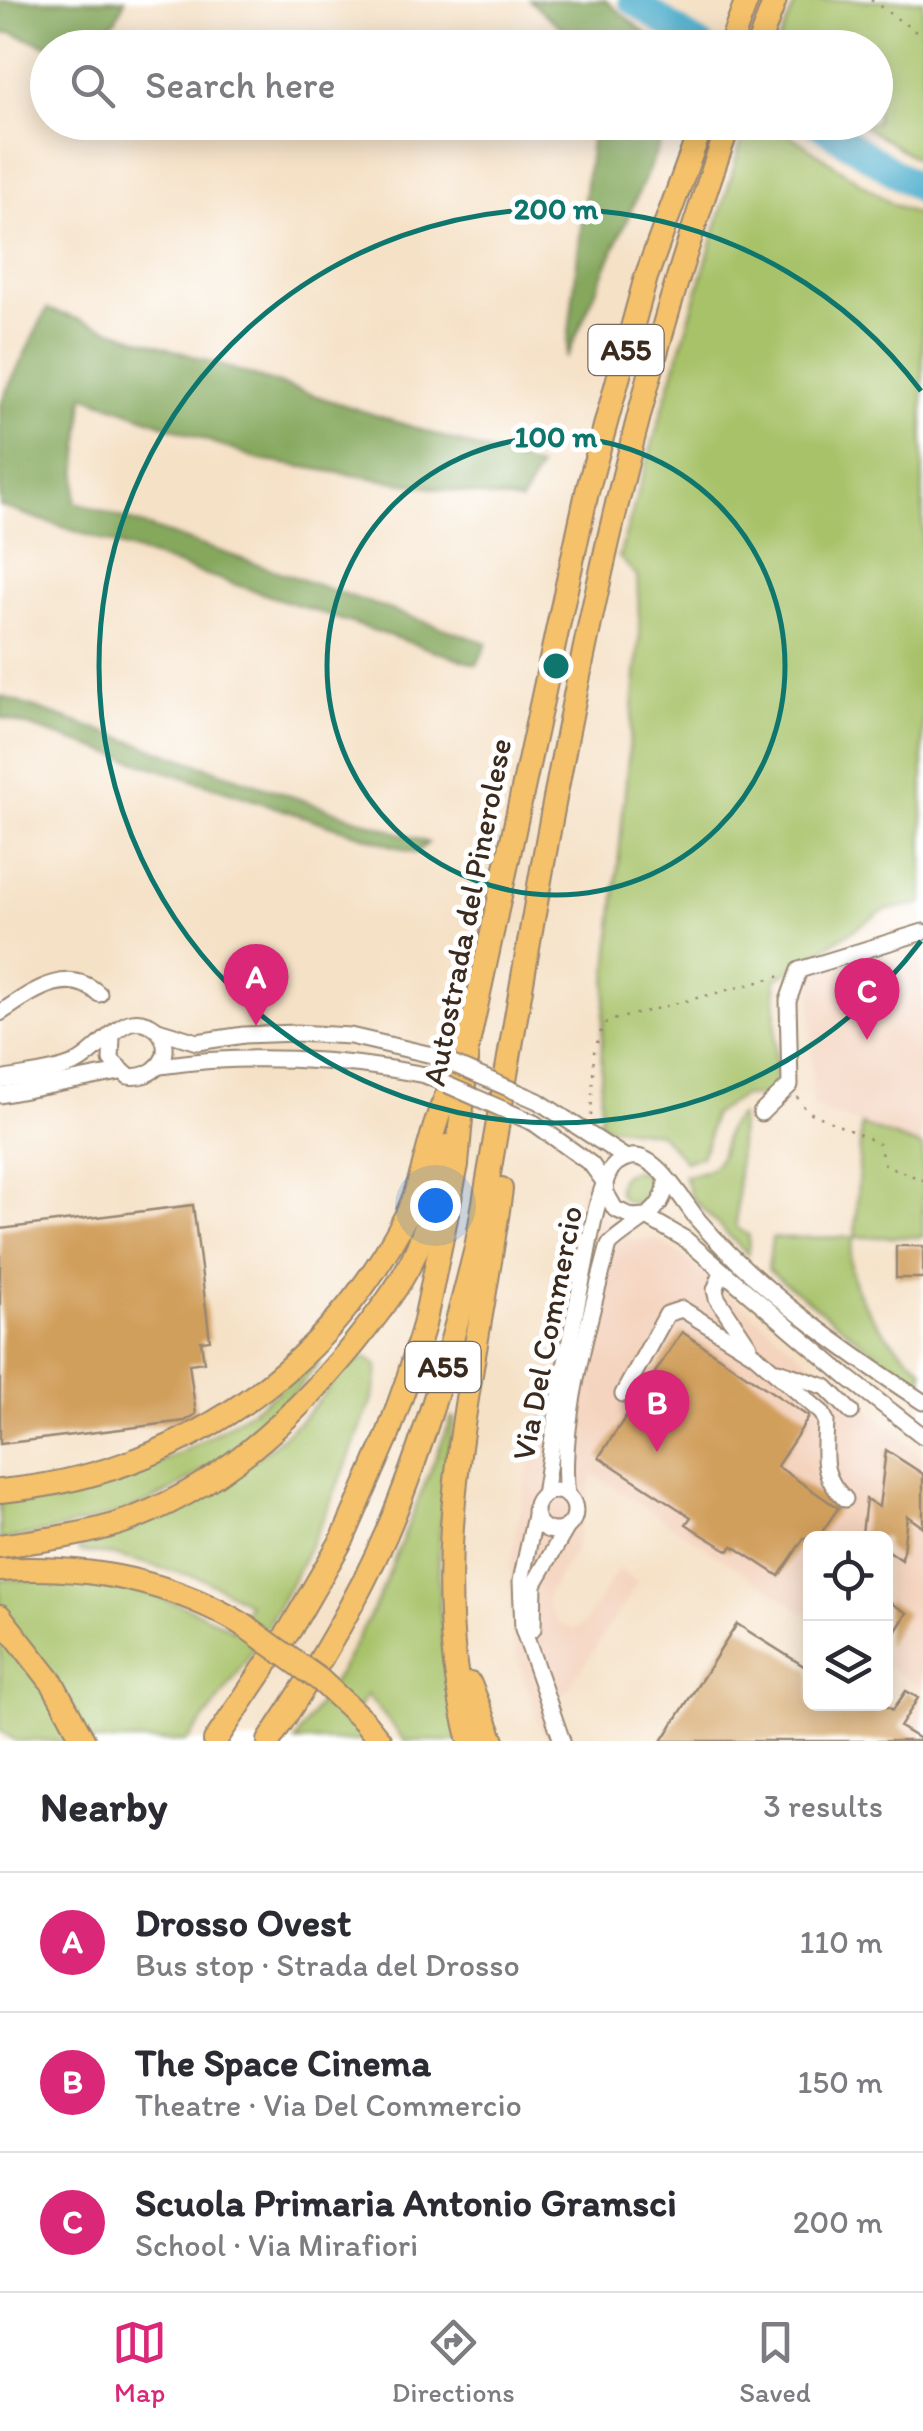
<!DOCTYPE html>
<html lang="en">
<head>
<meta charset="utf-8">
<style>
  body { margin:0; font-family:Itim,sans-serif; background:#f7f7f7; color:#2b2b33 }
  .controls { position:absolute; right:30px; bottom:30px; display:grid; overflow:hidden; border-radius:15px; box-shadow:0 5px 25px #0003 }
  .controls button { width:90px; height:90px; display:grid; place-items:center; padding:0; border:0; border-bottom:2px solid #e1e1e2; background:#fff; color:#2b2b33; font:50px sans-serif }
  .you { position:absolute; left:435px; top:1205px; width:35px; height:35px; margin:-25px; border:8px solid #fff; border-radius:50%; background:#1a73e8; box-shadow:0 0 0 15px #1a73e833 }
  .badge { display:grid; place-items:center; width:65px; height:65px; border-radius:50%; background:#db2777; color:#fff; font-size:32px; font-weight:700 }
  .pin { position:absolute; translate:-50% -82px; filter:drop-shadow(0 2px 5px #0008) }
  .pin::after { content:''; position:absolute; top:52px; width:35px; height:30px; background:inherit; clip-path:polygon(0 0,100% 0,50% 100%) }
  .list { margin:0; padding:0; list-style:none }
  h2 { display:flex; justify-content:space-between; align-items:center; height:130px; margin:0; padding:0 40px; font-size:42px }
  h2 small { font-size:32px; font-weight:400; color:#7c7c81 }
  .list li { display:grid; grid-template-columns:65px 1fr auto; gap:30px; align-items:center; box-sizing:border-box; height:140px; padding:0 40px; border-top:2px solid #e1e1e2 }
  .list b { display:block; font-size:38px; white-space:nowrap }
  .list p { margin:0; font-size:32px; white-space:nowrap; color:#7c7c81 }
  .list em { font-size:32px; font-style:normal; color:#7c7c81 }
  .icon { flex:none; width:55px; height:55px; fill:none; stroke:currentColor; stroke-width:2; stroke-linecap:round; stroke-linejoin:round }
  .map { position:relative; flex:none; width:923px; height:1741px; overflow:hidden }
  .search { position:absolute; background:#fff; box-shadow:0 5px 25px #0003; left:30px; right:30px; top:30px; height:110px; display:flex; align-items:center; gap:25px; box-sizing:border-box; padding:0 35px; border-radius:55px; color:#7c7c81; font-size:38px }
  .sheet { height:550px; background:#fff }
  nav { display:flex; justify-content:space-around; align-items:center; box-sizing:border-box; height:140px; border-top:2px solid #e1e1e2; background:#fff; font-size:28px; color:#7c7c81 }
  nav a { display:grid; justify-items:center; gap:5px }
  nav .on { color:#db2777 }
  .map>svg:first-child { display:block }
  .built { fill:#f4d4bf }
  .green { fill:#a7c269; stroke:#717644; stroke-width:2.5 }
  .forest { fill:#85a85d; stroke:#60693e; stroke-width:2.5 }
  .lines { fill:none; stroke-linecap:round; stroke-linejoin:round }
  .river { stroke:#4daecc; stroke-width:28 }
  .building { fill:#d19f5c }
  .minor-casing { stroke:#988672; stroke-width:19 }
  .highway-casing { stroke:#988672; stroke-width:26 }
  .path { stroke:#988672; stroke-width:2.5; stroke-dasharray:2.5 8; stroke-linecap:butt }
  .minor { stroke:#fff; stroke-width:15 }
  .highway { stroke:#f5c16b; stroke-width:22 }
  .minor-bridge-casing { stroke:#988672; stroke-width:19; stroke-linecap:butt }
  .highway-bridge-casing { stroke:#988672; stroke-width:26; stroke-linecap:butt }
  .minor-bridge { stroke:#fff; stroke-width:15 }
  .highway-bridge { stroke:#f5c16b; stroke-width:22 }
  .ring { fill:none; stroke:#0f766e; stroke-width:5 }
  .labels { text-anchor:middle; stroke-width:10; stroke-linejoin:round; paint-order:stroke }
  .shield { fill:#fff; stroke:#766a62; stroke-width:2.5 }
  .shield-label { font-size:30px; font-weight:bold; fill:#3b2a1e }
  .street-label { font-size:32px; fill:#3b2a1e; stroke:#fff }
  .centre { fill:#0f766e; stroke:#fff; stroke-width:5 }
  .ring-label { font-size:30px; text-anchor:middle; font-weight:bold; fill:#0f766e; stroke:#fff; stroke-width:10; stroke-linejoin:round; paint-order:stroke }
</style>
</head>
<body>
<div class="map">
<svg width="923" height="1741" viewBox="0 0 923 1741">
  <rect width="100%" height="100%" fill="#fff"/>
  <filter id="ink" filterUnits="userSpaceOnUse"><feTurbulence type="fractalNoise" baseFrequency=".01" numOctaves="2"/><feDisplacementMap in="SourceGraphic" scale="20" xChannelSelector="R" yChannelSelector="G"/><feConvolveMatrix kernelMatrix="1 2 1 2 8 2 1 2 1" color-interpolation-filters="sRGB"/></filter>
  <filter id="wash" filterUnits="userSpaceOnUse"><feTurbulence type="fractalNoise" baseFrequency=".0048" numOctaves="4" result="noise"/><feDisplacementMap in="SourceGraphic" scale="40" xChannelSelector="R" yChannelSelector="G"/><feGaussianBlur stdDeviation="2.25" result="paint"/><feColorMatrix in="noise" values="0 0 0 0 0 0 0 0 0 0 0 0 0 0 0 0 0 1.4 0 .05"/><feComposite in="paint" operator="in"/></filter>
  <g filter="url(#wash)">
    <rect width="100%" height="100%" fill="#f5e1c6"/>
    <!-- built -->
    <g class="built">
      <polygon points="923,940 923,1147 812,1107 811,972"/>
      <polygon points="582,1179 607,1218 633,1241 656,1239 679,1253 892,1429 923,1458 923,1586 917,1596 923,1601 923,1689 886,1665 886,1538 810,1538 810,1616 592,1473 576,1549 548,1593 547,1604 558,1623 573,1630 583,1625 618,1569 638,1582 568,1689 555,1697 574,1741 548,1741 539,1724 512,1640 510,1563 538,1418 557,1351 572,1232"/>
      <polygon points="923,1692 923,1740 902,1727"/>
    </g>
    <!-- green -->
    <g class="green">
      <polygon points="797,0 923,0 923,163 859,123 876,122 876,48 776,47"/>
      <polygon points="747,123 772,123 892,204 923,217 923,903 883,911 776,979 775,1096 742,1096 712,1115 707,1144 700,1157 685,1161 659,1133 600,1125 602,1034 640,634 637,576 619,557"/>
      <path d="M740 1116 736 1227 749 1236 748 1255 692 1198 684 1176C743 1168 709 1133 740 1116Z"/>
      <path d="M861 1125 923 1147V1237H855C835 1286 887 1340 923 1369V1389L768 1270 772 1238 855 1237Z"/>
      <circle cx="634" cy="1187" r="16"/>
      <path d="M367 1358 377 1366C379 1389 367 1411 359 1432 321 1534 258 1658 187 1741H16L0 1730V1579C94 1582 149 1582 233 1630L249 1604 204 1579 113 1555 79 1552V1547C157 1527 249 1472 306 1415 323 1398 342 1362 367 1358Z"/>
      <path d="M316 1362 319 1364C268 1424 204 1481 129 1510 87 1525 43 1532 0 1541V1501C120 1497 226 1436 316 1362Z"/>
      <path d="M452 1417 455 1418C432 1535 433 1625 461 1741H405L367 1695 350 1720 367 1741H295L341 1669 377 1602Z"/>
    </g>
    <!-- forest -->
    <g class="forest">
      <polygon points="0,0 125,0 115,21 82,40 45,45 12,33 0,33"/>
      <polygon points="529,0 605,0 662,47 578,47 565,31"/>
      <polygon points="593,123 669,123 566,359"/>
      <polygon points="47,309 539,468 521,502 260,460 84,395 75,502 487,643 477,665 0,506 0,404"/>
      <polygon points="0,696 428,843 415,853 0,717"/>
    </g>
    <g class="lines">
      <!-- river -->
      <g class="river">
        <polyline points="632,0 703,48"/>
        <polyline points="815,122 923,191"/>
      </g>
    </g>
    <g id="blocks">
      <!-- building -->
      <g class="building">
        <polygon points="193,1205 210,1340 201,1341 204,1362 189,1364 196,1414 185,1421 0,1444 0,1229"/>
        <rect x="896" y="1246" width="27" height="32"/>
        <polygon points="682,1332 809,1417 777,1466 838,1508 818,1538 804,1538 779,1576 733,1546 729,1551 701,1534 686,1524 691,1517 599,1457"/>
        <polygon points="886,1450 923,1474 923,1527 907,1516 902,1560 886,1549 886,1538 869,1538 862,1534 866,1499 879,1507"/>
        <polygon points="886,1600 907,1613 886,1647"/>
        <polygon points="737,1624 810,1670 810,1704 883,1704 893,1710 906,1691 918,1698 900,1727 923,1741 662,1741"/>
      </g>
    </g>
  </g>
  <g filter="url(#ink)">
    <use href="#blocks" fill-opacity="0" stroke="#988672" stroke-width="2.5"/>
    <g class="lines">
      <defs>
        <g id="minor">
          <path d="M0 1013C30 994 66 964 99 994"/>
          <polyline points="158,1030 197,1042 244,1035 296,1033 350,1036 432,1055"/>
          <path d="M160 1066C245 1053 340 1058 425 1075"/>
          <path d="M0 1080C24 1075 54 1073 76 1063 95 1054 115 1025 132 1022 143 1020 153 1025 160 1033 176 1057 152 1080 128 1076L111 1060 112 1037"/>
          <polyline points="0,1095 120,1072"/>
          <polyline points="538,1101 626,1158"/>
          <polyline points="761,1113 790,1085 788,1001 799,970 923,932"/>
          <polyline points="534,1123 591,1164 605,1183 606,1193 615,1209 633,1217 645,1216 685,1239 847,1377 923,1436"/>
          <polyline points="722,1272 715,1290 717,1298 749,1346"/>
          <polyline points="778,1371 826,1387 851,1412"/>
          <path d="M623 1394 667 1314 682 1309 754 1354 822 1413 826 1421C825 1454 819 1475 845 1499"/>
          <circle cx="555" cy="1511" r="20"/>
          <path d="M544 1495C555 1419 568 1345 584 1270 590 1240 595 1203 608 1175 612 1165 621 1159 631 1157 657 1153 683 1202 699 1221 758 1290 847 1352 923 1402"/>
          <path d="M567 1495C558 1427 591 1313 609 1245 629 1224 666 1214 666 1182"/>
          <polyline points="535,1515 521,1581 523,1629 562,1741"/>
          <polyline points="533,1629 534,1584 567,1527"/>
        </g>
        <g id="highway">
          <polyline points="729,48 747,0"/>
          <polyline points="757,48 775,0"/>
          <path d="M0 1491C175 1476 329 1371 407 1214 422 1183 426 1151 437 1120 442 1103 451 1087 458 1071"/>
          <path d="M0 1546C40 1540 81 1536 120 1523 216 1491 291 1421 354 1344 376 1316 399 1288 414 1256 430 1221 437 1183 446 1146"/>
          <path d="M0 1570C85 1565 168 1580 242 1624"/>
          <polyline points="0,1616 53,1684 84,1741"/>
          <polyline points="470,1684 493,1741"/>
          <polyline points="364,1721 380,1741"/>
          <polyline points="215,1741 291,1628 343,1538 387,1437 408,1378 424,1325 457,1165 467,1049 587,492 646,277 703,122"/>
          <path d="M269 1741C313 1675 354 1607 386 1534 425 1443 452 1344 476 1248 543 870 597 485 730 122"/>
          <path d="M470 1741C420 1559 477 1371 501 1189"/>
        </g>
      </defs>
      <!-- minor casing -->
      <use href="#minor" class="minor-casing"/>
      <!-- highway casing -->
      <use href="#highway" class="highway-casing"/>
      <!-- path -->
      <g class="path">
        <polyline points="871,0 923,37"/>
        <polyline points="797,1097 807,1111 878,1143 885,1165 923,1180"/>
        <polyline points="591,1116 594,1052 603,1025 613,1020 781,976"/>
      </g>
      <!-- minor -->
      <use href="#minor" class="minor"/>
      <!-- highway -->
      <use href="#highway" class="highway"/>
      <defs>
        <g id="minor-bridge">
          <polyline points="432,1055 538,1101"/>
          <polyline points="425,1075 534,1123"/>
        </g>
        <polyline id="highway-bridge" points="242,1624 320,1680 364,1721"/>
      </defs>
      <!-- minor-bridge casing -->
      <use href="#minor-bridge" class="minor-bridge-casing"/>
      <!-- highway-bridge casing -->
      <use href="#highway-bridge" class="highway-bridge-casing"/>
      <!-- minor-bridge -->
      <use href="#minor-bridge" class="minor-bridge"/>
      <!-- highway-bridge -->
      <use href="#highway-bridge" class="highway-bridge"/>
    </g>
  </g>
  <!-- distance rings -->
  <g class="ring">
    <circle cx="556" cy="666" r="229"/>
    <path d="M921 941A457 457 0 1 1 921 391"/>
  </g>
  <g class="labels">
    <!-- shield labels -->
    <g class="shield">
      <rect x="588.5" y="325" width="75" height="50" rx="8"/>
      <rect x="405.5" y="1342" width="75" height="50" rx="8"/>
    </g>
    <g class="shield-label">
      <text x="626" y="360">A55</text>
      <text x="443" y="1377">A55</text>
    </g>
    <!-- street labels -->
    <g class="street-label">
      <text transform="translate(467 912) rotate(-79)" y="11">Autostrada del Pinerolese</text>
      <text transform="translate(547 1333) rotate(-79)" y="11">Via Del Commercio</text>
    </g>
  </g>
  <circle cx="556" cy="666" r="15" class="centre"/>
  <g class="ring-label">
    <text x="556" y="219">200 m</text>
    <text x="556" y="447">100 m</text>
  </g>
</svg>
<div class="controls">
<button><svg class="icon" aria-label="locate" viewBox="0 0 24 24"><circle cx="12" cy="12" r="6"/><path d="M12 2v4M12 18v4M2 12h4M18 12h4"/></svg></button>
<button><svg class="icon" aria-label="layers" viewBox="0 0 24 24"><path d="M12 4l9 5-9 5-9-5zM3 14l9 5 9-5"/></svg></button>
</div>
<div class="you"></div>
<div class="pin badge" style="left:256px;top:1026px">A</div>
<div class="pin badge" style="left:657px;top:1452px">B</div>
<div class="pin badge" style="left:867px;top:1040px">C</div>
<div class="search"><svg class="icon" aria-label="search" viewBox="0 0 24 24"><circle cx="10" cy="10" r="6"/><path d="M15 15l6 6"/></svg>Search here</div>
</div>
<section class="sheet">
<h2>Nearby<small>3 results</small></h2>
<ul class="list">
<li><span class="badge">A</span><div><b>Drosso Ovest</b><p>Bus stop · Strada del Drosso</p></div><em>110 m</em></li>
<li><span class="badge">B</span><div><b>The Space Cinema</b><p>Theatre · Via Del Commercio</p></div><em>150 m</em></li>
<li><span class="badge">C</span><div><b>Scuola Primaria Antonio Gramsci</b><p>School · Via Mirafiori</p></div><em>200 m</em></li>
</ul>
</section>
<nav>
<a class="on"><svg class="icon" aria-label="map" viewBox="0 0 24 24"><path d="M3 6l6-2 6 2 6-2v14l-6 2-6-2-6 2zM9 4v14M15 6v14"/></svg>Map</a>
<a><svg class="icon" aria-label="directions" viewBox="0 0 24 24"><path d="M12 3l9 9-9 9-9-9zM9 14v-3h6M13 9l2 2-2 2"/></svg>Directions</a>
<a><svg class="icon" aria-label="saved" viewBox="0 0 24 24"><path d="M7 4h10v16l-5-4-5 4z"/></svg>Saved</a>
</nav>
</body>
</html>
